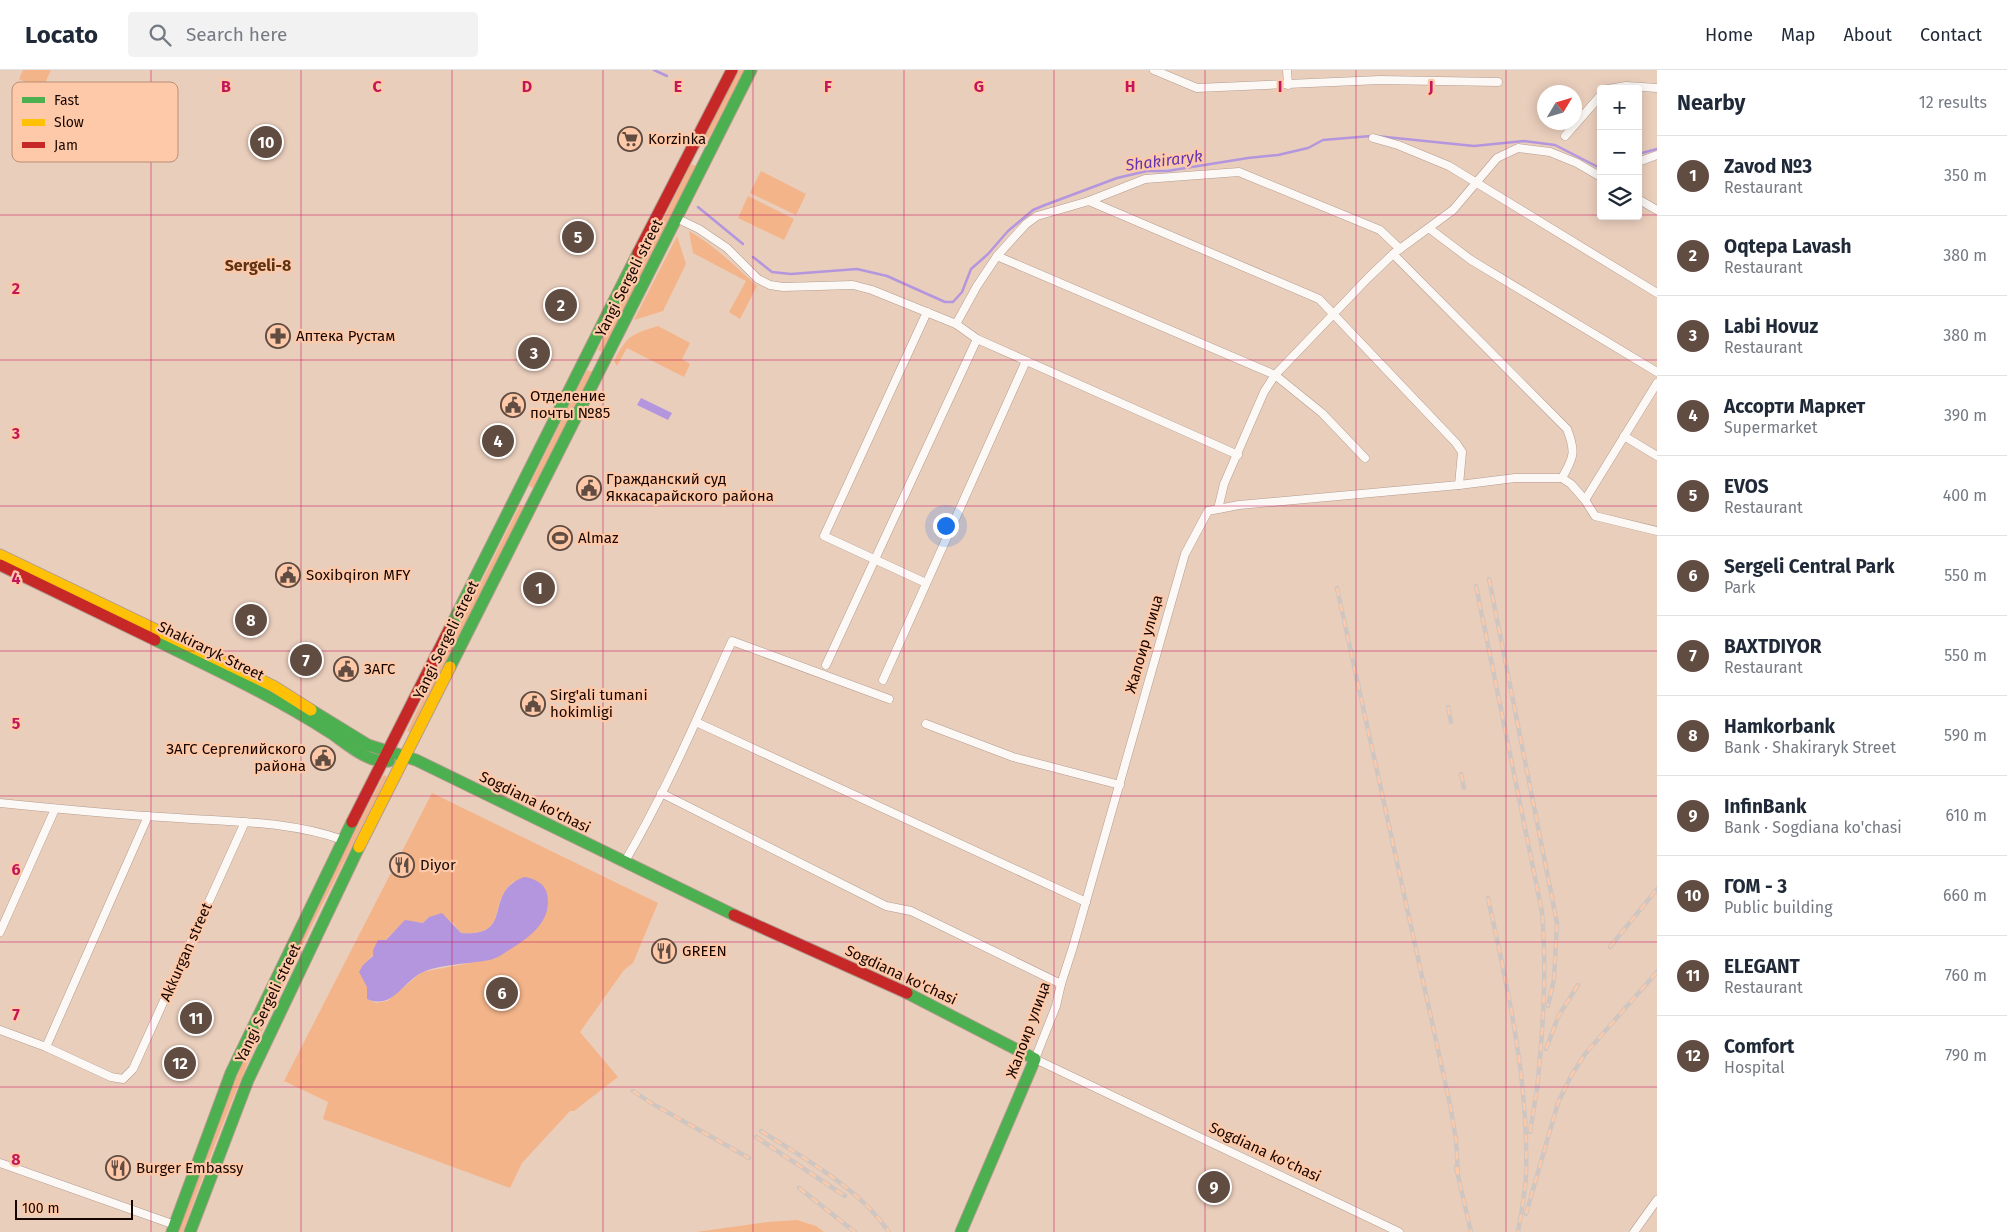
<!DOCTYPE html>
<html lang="en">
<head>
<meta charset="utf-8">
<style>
  body { margin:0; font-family:"Fira Sans",sans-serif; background:#f2f2f3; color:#1f2937 }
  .controls { position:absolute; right:15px; top:15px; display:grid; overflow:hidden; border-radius:5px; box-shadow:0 2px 12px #0003 }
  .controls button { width:45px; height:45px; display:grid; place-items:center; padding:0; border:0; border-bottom:1px solid #e0e1e3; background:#fff; color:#1f2937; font:25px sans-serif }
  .compass { position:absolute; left:1537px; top:15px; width:45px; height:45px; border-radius:50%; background:#fff; box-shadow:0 2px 12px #0003; rotate:52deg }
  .scale { position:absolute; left:15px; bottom:12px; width:118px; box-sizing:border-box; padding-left:5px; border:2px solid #170600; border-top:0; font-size:14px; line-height:18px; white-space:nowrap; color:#170600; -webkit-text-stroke:4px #fec9a8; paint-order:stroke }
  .you { position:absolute; left:945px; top:455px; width:18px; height:18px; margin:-12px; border:4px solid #fff; border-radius:50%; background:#1a73e8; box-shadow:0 0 0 8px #1a73e833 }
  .badge { display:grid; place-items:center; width:32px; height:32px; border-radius:50%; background:#614c42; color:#fff; font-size:16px; font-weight:700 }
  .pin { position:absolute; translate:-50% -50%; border:2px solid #fff; box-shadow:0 1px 5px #0006 }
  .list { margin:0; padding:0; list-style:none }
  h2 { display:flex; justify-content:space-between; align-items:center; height:65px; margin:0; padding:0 20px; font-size:21px }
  h2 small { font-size:16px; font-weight:400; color:#747a83 }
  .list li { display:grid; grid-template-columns:32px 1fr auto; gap:15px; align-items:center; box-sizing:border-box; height:80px; padding:0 20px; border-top:1px solid #e0e1e3 }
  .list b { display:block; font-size:19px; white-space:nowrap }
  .list p { margin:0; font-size:16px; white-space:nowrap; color:#747a83 }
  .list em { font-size:16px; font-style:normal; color:#747a83 }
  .icon { flex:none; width:28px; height:28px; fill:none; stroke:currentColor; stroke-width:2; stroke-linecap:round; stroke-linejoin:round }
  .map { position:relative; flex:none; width:1657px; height:1162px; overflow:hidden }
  header { display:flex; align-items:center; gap:30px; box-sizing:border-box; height:70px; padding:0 25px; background:#fff; border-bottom:1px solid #e0e1e3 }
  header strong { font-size:24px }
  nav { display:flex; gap:28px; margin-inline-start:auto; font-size:18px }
  .search { width:350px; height:45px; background:#f2f2f3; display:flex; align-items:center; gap:12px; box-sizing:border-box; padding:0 18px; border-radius:5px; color:#747a83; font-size:19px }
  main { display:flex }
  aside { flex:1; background:#fff }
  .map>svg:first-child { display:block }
  .green { fill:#f3b489; fill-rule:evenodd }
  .water { fill:#b396dd }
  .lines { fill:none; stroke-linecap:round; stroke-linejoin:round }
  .stream { stroke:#b396dd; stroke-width:2.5 }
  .street-casing { stroke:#b29c8e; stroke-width:9 }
  .fast-casing { stroke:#b29c8e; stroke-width:13 }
  .slow-casing { stroke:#b29c8e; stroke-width:13 }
  .jam-casing { stroke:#b29c8e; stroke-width:13 }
  .street { stroke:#fcf8f5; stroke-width:8 }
  .fast { stroke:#4caf50; stroke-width:11 }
  .slow { stroke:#ffc107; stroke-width:11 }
  .jam { stroke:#c62828; stroke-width:11 }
  .rail-casing { stroke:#cfc6c1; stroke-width:4.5 }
  .rail { stroke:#fec9a8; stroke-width:2.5; stroke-dasharray:8; stroke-linecap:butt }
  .grid { fill:none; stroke:#c2185b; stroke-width:1; stroke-opacity:0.55 }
  .labels { text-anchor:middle; stroke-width:4.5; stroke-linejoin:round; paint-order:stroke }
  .poi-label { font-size:15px; fill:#170600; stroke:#fec9a8; text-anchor:start }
  .street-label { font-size:15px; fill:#170600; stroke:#fec9a8 }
  .water-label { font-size:16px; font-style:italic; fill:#6134b3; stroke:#fec9a8 }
  .neighbourhood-label { font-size:16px; font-weight:bold; fill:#5e3315; stroke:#fec9a8 }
  .key { fill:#fec9a8; stroke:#b98e76; stroke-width:1 }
  .key-label { font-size:14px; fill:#170600 }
  .grid-label { font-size:16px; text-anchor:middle; font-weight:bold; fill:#c2185b; stroke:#fec9a8; stroke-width:4.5; stroke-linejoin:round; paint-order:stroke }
</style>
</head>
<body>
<header>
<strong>Locato</strong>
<div class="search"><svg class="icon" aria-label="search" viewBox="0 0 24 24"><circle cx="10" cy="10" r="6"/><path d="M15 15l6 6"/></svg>Search here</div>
<nav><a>Home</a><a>Map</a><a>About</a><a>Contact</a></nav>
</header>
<main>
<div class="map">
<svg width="1657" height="1162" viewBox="0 0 1657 1162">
  <rect width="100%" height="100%" fill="#eacebc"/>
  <!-- green -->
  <g class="green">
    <polygon points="23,0 51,0 42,20 19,9"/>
    <polygon points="739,0 744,0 709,68 705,66"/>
    <polygon points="691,94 696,96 602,282 598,280"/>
    <polygon points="761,101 806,124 796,145 750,123"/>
    <polygon points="748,126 794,149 784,170 738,148"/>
    <path d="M689 161C715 176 735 196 757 216L740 249 729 242 746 211 693 183Z"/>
    <polygon points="677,166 686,194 663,241 634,250"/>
    <path d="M658 256 690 273 682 289 690 294 684 307 627 278 617 296 614 291C627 265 632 264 658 256Z"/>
    <polygon points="587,300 592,302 533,418 529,416"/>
    <polygon points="520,435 524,437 411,663 407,661"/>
    <path d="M384 705 387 707C345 791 300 875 262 961 232 1027 207 1094 183 1162H178C203 1093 228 1024 258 957 297 871 341 788 384 705Z"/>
    <path d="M432 723 658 833 633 893 624 900 580 962 618 1007 574 1041H570L522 1093 510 1118 323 1049 328 1032 284 1011ZM514 811 548 835 496 888 422 902 387 931 376 933 367 929V917L363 895C381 880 396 846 423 853L429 847 452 852 461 863C511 866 486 834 514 811Z"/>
    <polygon points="797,1150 816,1156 824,1162 696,1162 768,1152"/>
  </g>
  <!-- water -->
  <g class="water">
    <polygon points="641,328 672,343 668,350 637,335"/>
    <path d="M524 807C533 808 545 813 547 824 553 851 529 868 509 880 504 883 499 887 493 889 473 894 438 894 421 903 402 913 392 940 367 929V917L359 902 363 895 373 886V880L378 870H386L405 850 423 853 429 847 442 843 461 863C517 867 481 823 524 807Z"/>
  </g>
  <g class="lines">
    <!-- stream -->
    <g class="stream">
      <polyline points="654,0 667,6"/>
      <polyline points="1376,66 1474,76 1524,71 1555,75 1598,97 1601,96"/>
      <polyline points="1638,84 1657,79"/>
      <polyline points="698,137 743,174"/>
      <polyline points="753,187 772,202 791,204 857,199 887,206 945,232 953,232 962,222 971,199 988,184 1008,161 1033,140 1045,135 1117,108 1147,101 1167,101 1248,88 1278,85 1308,78 1323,70 1371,66"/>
    </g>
    <defs>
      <g id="street">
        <polyline points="1154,0 1197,18 1380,10 1498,12"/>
        <polyline points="1287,0 1288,15"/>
        <polyline points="1608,19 1626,16 1657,18"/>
        <polyline points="1565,66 1601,25"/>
        <polyline points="1373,68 1398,75 1449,96 1657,223"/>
        <polyline points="1638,92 1657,85"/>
        <polyline points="1638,129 1657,140"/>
        <polyline points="1089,131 1145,109 1239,102 1380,160 1400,179"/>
        <polyline points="676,148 699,159 727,178 758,209 770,215 783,217 853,215 872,220 956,254 977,269 1238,385"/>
        <polyline points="1430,159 1471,190 1657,302"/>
        <path d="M1393 184 1567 359C1576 382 1574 387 1562 408"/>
        <polyline points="997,186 1275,305 1322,343 1365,388"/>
        <polyline points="956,254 977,216 997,186 1026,154 1037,146 1089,131 1319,229 1456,373 1462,382 1459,415"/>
        <polyline points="1624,366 1657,386"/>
        <polyline points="1585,430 1657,313"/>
        <polyline points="1218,439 1224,414 1264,322 1275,305 1368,208 1393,184 1453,140 1497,88 1518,78 1550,82 1577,93 1601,107"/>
        <polyline points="926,513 824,466 927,242"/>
        <polyline points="826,595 977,269"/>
        <polyline points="883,610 1026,291"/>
        <polyline points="696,652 1086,832"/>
        <polyline points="926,654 1013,687 1120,715"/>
        <polyline points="661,723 886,836 911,841 1061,914"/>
        <path d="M0 733C59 739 118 745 178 748 232 752 291 751 343 770"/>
        <path d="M624 793C666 722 698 646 732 571L889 629"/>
        <polyline points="0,862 55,739"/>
        <polyline points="0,960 46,977 111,1007 123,1009 133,999 245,752"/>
        <polyline points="46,977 148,746"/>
        <polyline points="0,1093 175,1155"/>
        <polyline points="1399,1162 1035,989 1056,936 1061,914 1073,877 1185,484 1208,441 1239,435 1459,415 1515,408 1562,408 1571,414 1585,430 1595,446 1657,461"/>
        <polyline points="1634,1162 1657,1130"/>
      </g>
      <g id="fast">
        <polyline points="452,554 638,183"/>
        <path d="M155 570C215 599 275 627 331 663 347 674 369 694 389 691"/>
        <polyline points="450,597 751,0"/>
        <polyline points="311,640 368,675 416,690 734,845"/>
        <polyline points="907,923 1035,989 961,1162"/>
        <polyline points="172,1162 231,1003 352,752"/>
        <polyline points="190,1162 248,1010 359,777"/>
      </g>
      <g id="slow">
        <polyline points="0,485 273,616 311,640"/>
        <polyline points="359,777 450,597"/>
      </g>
      <g id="jam">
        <polyline points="638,183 732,0"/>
        <polyline points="0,495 155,570"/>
        <polyline points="352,752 452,554"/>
        <polyline points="734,845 907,923"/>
      </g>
    </defs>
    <!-- street casing -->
    <use href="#street" class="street-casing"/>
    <!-- fast casing -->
    <use href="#fast" class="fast-casing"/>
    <!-- slow casing -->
    <use href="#slow" class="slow-casing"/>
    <!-- jam casing -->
    <use href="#jam" class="jam-casing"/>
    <!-- street -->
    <use href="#street" class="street"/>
    <!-- fast -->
    <use href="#fast" class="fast"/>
    <!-- slow -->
    <use href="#slow" class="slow"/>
    <!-- jam -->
    <use href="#jam" class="jam"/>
    <defs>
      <g id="rail">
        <polyline points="1489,509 1557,853 1554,909 1548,936"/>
        <path d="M1476 516 1542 842C1547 902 1543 960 1537 1019"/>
        <polyline points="1337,518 1451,1039 1456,1070 1458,1104"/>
        <polyline points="1448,637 1451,652"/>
        <polyline points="1461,704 1464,718"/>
        <path d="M1488 828C1508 919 1529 1012 1526 1106 1525 1124 1521 1144 1518 1162"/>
        <polyline points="1610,877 1657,819"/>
        <polyline points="1546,979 1558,947 1578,915"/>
        <polyline points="633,1021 651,1033 749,1088"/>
        <path d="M761 1061C806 1090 858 1117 889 1162"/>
        <polyline points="1530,1062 1538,1013"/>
        <polyline points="756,1067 845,1126"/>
        <polyline points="1456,1097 1471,1162"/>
        <polyline points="799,1118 855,1162"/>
        <polyline points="1526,1144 1558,1033 1571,1006 1585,984 1657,902"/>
      </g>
    </defs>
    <!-- rail casing -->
    <use href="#rail" class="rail-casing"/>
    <!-- rail -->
    <use href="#rail" class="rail"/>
  </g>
  <!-- grid -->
  <path class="grid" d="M151 0V1162M301 0V1162M452 0V1162M603 0V1162M753 0V1162M904 0V1162M1054 0V1162M1205 0V1162M1356 0V1162M1506 0V1162M0 145H1601M1638 145H1657M0 290H1657M0 436H1657M0 581H1657M0 726H1657M0 872H1657M0 1017H1657"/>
  <!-- icons -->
  <defs>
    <symbol id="supermarket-ring" viewBox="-11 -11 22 22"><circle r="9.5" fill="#fec9a8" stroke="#614c42" stroke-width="1.5"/><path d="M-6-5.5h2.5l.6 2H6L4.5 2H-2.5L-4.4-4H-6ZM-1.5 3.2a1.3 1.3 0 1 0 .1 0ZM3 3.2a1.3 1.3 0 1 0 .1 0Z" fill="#614c42"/></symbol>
    <symbol id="pharmacy-ring" viewBox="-11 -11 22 22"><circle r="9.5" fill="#fec9a8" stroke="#614c42" stroke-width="1.5"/><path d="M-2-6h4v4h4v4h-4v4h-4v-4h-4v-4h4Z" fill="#614c42"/></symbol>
    <symbol id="civic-ring" viewBox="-11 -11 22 22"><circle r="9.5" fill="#fec9a8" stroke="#614c42" stroke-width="1.5"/><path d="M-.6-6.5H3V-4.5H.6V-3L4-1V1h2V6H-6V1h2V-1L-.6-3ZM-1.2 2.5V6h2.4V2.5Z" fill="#614c42"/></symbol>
    <symbol id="stadium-ring" viewBox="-11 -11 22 22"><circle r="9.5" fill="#fec9a8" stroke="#614c42" stroke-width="1.5"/><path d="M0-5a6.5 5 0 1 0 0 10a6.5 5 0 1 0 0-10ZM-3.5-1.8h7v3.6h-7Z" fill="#614c42"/></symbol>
    <symbol id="restaurant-ring" viewBox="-11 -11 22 22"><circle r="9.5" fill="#fec9a8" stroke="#614c42" stroke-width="1.5"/><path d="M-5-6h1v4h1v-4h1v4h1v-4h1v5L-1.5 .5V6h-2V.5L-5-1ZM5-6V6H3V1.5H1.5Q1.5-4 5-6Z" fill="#614c42"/></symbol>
  </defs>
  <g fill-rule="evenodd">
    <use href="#supermarket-ring" x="616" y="55" width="28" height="28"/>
    <use href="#pharmacy-ring" x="264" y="252" width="28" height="28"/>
    <use href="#civic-ring" x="499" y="321" width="28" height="28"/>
    <use href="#civic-ring" x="575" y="404" width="28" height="28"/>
    <use href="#stadium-ring" x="546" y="454" width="28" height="28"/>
    <use href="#civic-ring" x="274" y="491" width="28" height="28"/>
    <use href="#civic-ring" x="332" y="585" width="28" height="28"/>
    <use href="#civic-ring" x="519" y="620" width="28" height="28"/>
    <use href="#civic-ring" x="309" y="674" width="28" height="28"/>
    <use href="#restaurant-ring" x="388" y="781" width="28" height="28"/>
    <use href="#restaurant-ring" x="650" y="867" width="28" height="28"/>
    <use href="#restaurant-ring" x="104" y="1084" width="28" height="28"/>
  </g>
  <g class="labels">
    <!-- poi labels -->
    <g class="poi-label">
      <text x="648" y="74">Korzinka</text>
      <text x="296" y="271">Аптека Рустам</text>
      <text x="530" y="331">Отделение<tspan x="530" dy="17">почты №85</tspan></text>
      <text x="606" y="414">Гражданский суд<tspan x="606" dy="17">Яккасарайского района</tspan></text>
      <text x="578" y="473">Almaz</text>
      <text x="306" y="510">Soxibqiron MFY</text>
      <text x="364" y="604">ЗАГС</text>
      <text x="550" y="630">Sirg'ali tumani<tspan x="550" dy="17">hokimligi</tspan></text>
      <text x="306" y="684" text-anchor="end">ЗАГС Сергелийского<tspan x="306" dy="17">района</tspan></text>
      <text x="420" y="800">Diyor</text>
      <text x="682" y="886">GREEN</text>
      <text x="136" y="1103">Burger Embassy</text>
    </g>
    <!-- street labels -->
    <g class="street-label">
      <text transform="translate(629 208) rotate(-63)" y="5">Yangi Sergeli street</text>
      <text transform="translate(446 570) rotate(-64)" y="5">Yangi Sergeli street</text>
      <text transform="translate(1144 574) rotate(-74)" y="5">Жалоир улица</text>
      <text transform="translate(211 581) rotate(26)" y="5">Shakiraryk Street</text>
      <text transform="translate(535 732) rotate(26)" y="5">Sogdiana ko'chasi</text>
      <text transform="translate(186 882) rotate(-66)" y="5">Akkurgan street</text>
      <text transform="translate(901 905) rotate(25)" y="5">Sogdiana ko'chasi</text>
      <text transform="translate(268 933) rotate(-64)" y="5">Yangi Sergeli street</text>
      <text transform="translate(1028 960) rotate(-70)" y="5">Жалоир улица</text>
      <text transform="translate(1265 1082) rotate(25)" y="5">Sogdiana ko'chasi</text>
    </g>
    <!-- water labels -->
    <g class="water-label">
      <text transform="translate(1164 90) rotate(-7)" y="6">Shakiraryk</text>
    </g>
    <!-- neighbourhood labels -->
    <g class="neighbourhood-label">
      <text x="258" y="201">Sergeli-8</text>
    </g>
  </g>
  <!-- legend -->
  <rect x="12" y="12" width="166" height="80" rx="8" class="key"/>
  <rect x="22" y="27" width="23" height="6" fill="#4caf50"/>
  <rect x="22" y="49" width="23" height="7" fill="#ffc107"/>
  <rect x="22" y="72" width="23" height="6" fill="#c62828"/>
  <g class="key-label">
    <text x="54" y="35">Fast</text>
    <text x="54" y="57">Slow</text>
    <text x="54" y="80">Jam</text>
  </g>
  <g class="grid-label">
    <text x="226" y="22">B</text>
    <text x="377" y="22">C</text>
    <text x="527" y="22">D</text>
    <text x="678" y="22">E</text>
    <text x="828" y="22">F</text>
    <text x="979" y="22">G</text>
    <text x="1130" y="22">H</text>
    <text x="1280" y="22">I</text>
    <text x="1431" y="22">J</text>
    <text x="16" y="224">2</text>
    <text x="16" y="369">3</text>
    <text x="16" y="514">4</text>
    <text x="16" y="659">5</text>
    <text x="16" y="805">6</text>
    <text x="16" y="950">7</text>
    <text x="16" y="1095">8</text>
  </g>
</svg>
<div class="controls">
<button>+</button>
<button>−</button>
<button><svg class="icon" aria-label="layers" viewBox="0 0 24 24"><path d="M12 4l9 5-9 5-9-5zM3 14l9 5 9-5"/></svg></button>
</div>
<svg class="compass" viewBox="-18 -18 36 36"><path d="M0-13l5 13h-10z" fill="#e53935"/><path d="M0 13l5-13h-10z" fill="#747a83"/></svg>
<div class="scale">100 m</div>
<div class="you"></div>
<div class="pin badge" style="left:539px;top:518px">1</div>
<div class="pin badge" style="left:561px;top:235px">2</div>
<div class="pin badge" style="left:534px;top:283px">3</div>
<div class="pin badge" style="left:498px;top:371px">4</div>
<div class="pin badge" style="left:578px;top:167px">5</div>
<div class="pin badge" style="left:502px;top:923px">6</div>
<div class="pin badge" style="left:306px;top:590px">7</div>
<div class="pin badge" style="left:251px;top:550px">8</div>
<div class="pin badge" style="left:1214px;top:1117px">9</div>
<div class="pin badge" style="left:266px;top:72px">10</div>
<div class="pin badge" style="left:196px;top:948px">11</div>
<div class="pin badge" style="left:180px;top:993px">12</div>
</div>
<aside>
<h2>Nearby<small>12 results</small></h2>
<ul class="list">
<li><span class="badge">1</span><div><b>Zavod №3</b><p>Restaurant</p></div><em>350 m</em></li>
<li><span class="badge">2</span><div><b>Oqtepa Lavash</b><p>Restaurant</p></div><em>380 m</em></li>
<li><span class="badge">3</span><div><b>Labi Hovuz</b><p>Restaurant</p></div><em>380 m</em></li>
<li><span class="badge">4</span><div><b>Ассорти Маркет</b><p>Supermarket</p></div><em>390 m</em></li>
<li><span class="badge">5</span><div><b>EVOS</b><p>Restaurant</p></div><em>400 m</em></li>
<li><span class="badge">6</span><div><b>Sergeli Central Park</b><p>Park</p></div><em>550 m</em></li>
<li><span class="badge">7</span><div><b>BAXTDIYOR</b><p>Restaurant</p></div><em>550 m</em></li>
<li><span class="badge">8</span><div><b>Hamkorbank</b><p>Bank · Shakiraryk Street</p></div><em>590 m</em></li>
<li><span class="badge">9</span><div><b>InfinBank</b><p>Bank · Sogdiana ko'chasi</p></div><em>610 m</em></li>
<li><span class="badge">10</span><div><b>ГОМ - 3</b><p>Public building</p></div><em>660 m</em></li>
<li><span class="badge">11</span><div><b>ELEGANT</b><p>Restaurant</p></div><em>760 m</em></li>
<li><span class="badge">12</span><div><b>Comfort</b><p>Hospital</p></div><em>790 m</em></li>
</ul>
</aside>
</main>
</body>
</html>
